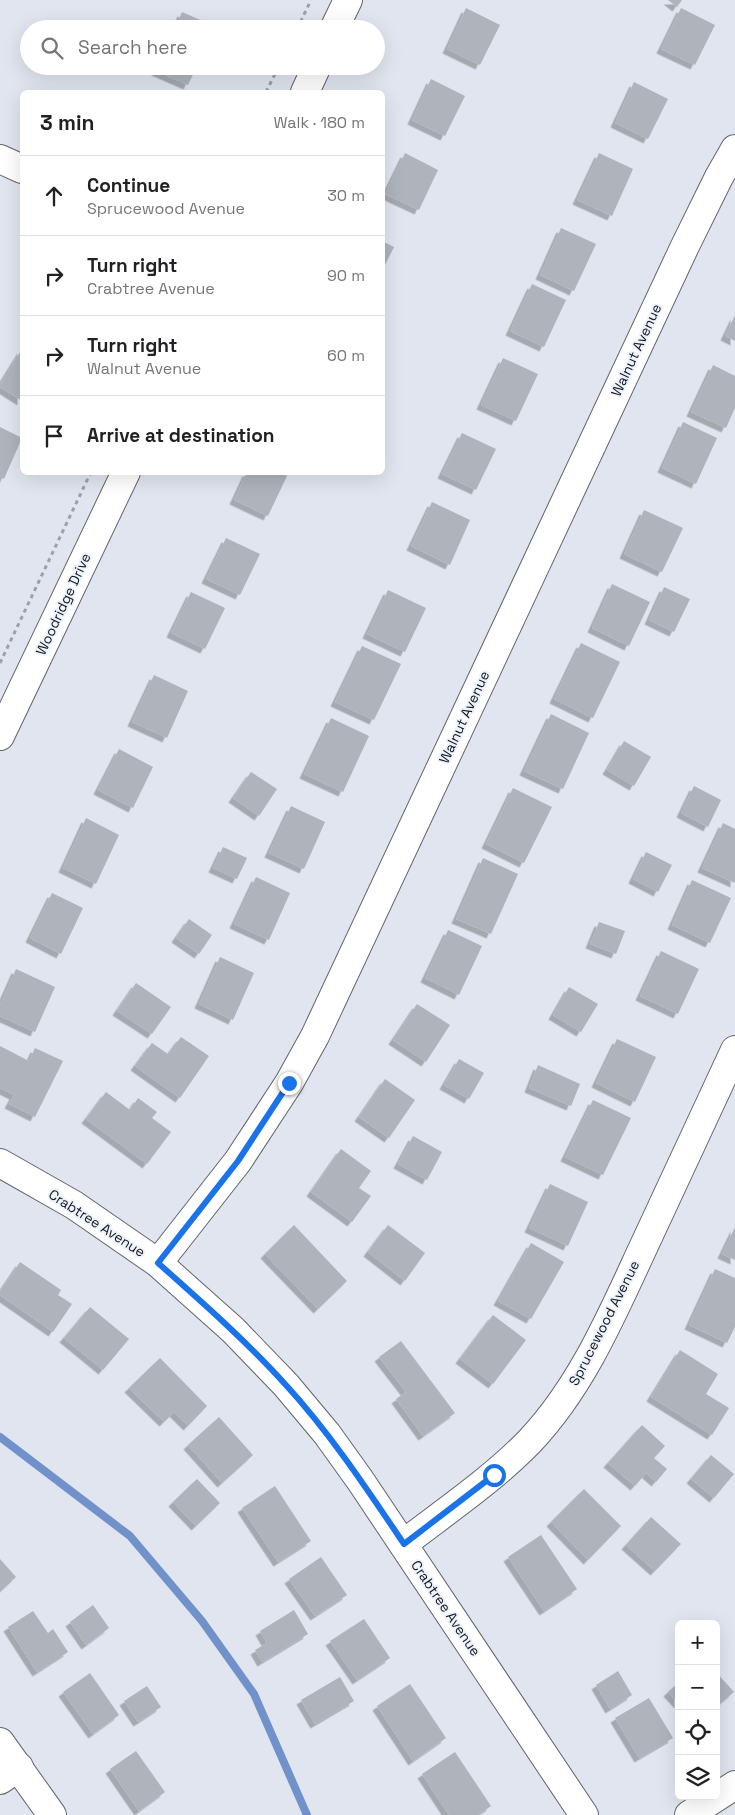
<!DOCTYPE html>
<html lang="en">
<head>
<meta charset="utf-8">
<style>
  body { margin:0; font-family:"Space Grotesk",sans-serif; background:#f6f6f6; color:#202124 }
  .controls { position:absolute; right:15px; bottom:15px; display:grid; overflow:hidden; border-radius:8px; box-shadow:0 5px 20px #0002 }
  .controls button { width:45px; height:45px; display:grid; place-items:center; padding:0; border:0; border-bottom:1px solid #e0e0e0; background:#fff; color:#202124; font:25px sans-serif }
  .stop { position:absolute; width:15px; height:15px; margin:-11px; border:4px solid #1a73e8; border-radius:50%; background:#fff }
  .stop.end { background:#1a73e8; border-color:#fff; box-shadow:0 1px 5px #0008 }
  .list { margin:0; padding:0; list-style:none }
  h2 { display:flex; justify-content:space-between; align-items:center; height:65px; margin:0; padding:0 20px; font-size:21px }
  h2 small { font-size:16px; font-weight:400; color:#757577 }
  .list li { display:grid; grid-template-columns:32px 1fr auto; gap:15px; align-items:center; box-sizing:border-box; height:80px; padding:0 20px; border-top:1px solid #e0e0e0 }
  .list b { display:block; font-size:19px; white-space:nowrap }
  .list p { margin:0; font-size:16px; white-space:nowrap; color:#757577 }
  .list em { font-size:16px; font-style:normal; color:#757577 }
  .icon { flex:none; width:28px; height:28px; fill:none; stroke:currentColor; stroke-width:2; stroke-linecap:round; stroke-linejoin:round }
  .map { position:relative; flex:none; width:735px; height:1815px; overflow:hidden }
  .search { position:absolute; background:#fff; box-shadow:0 5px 20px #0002; left:20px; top:20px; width:365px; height:55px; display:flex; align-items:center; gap:12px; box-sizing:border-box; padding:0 18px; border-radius:28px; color:#757577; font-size:19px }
  .panel { position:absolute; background:#fff; box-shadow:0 5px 20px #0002; left:20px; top:90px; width:365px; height:385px; border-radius:8px }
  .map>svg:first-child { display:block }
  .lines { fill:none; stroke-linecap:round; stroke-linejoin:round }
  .stream { stroke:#7091ca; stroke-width:8 }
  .building { fill:#aeb3bc; filter:url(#shadow) }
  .minor-casing { stroke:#60656d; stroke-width:30 }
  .path { stroke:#9ca0a8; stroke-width:3; stroke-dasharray:4 4; stroke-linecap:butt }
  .minor { stroke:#fff; stroke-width:28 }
  .route { stroke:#1a73e8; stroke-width:6 }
  .labels { text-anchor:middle; stroke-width:4; stroke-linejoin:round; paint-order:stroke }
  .street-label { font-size:14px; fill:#17181c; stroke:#edf3fc }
</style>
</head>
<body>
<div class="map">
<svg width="735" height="1815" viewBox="0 0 735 1815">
  <defs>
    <filter id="shadow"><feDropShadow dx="-4.5" dy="4.5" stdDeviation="0" flood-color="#0004"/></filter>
  </defs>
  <rect width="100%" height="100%" fill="#e0e5ef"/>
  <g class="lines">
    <!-- stream -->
    <polyline class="stream" points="0,1437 130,1536 202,1621 254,1694 307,1815"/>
  </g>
  <!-- building -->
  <g class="building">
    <polygon points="668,0 682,0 677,7"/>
    <polygon points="466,8 500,25 480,65 447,49"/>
    <polygon points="681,8 715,25 695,65 661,49"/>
    <polygon points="182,12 221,29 175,29"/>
    <polygon points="158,66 197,66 188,85 156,71"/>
    <polygon points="431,79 465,96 445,136 412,120"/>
    <polygon points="634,82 668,99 648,139 615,123"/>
    <polygon points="405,153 438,170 419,210 385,194"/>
    <polygon points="599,153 633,169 612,216 577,200"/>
    <polygon points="561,228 596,244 574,291 540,275"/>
    <polygon points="382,241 394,247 382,271"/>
    <polygon points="532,284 566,300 544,347 510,331"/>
    <polygon points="735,315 735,341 725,336"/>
    <polygon points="22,349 22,401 0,387 0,384"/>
    <polygon points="503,358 538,374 516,421 481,405"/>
    <polygon points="713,365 735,376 735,408 726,428 691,412"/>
    <polygon points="683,422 717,438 696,484 662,468"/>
    <polygon points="0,427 22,438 4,479 0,477"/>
    <polygon points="462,433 496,449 476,490 442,474"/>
    <polygon points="247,472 281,472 287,476 268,516 234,500"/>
    <polygon points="432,502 470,520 450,565 411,546"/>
    <polygon points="644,510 683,528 662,572 624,554"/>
    <polygon points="226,538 260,554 240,595 206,579"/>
    <polygon points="612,584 650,602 629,646 592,628"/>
    <polygon points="664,587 690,599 674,632 649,620"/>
    <polygon points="388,590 426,608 405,652 367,634"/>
    <polygon points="191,592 225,608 205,649 171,633"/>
    <polygon points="581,643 620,662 593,718 554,699"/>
    <polygon points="362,646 401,664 374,720 335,702"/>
    <polygon points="154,675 188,691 167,738 132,722"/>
    <polygon points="551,714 589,733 563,789 524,771"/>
    <polygon points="331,718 369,736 343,792 304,774"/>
    <polygon points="624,741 651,757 634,786 607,770"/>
    <polygon points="119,749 153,767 133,808 98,790"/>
    <polygon points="251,772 277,789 259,816 233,798"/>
    <polygon points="694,786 721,800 708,827 681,813"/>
    <polygon points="513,788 552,807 524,863 486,844"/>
    <polygon points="291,806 325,822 304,869 269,853"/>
    <polygon points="86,818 119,835 96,884 63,868"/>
    <polygon points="723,823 735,829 735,883 702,868"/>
    <polygon points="223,847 247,858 237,879 213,868"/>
    <polygon points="646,852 672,865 658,892 633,879"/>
    <polygon points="483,858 518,874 491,934 456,919"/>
    <polygon points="256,877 290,893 269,940 234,924"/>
    <polygon points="692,880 731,898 710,943 672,925"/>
    <polygon points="52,893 83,908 61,954 30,938"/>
    <polygon points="189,919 212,935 199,954 176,938"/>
    <polygon points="599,922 625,931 616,954 590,944"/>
    <polygon points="448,930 482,946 459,995 425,978"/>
    <polygon points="661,951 699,969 678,1014 640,996"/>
    <polygon points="220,957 254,973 233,1020 199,1004"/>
    <polygon points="16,969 55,987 35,1032 0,1016 0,1005"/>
    <polygon points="136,983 171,1007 152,1034 117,1011"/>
    <polygon points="569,987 598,1004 581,1032 553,1015"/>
    <polygon points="417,1004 450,1025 426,1062 393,1040"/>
    <polygon points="181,1037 209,1056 180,1098 135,1066 152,1043 168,1054"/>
    <polygon points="617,1039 656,1057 635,1102 596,1083"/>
    <polygon points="0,1046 29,1061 35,1048 63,1061 35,1117 9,1104 14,1095 0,1088"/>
    <polygon points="459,1059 484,1073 469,1099 444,1085"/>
    <polygon points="538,1065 580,1084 571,1106 529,1088"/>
    <polygon points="385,1079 415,1100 389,1138 359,1117"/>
    <polygon points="106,1092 130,1110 138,1098 157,1112 152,1118 171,1132 147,1164 86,1119"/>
    <polygon points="593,1100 631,1118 603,1175 565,1157"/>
    <polygon points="413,1136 442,1152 427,1180 398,1164"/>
    <polygon points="341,1149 371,1171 359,1188 371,1196 352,1222 311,1192"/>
    <polygon points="550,1184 588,1202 568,1246 529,1228"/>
    <polygon points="294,1225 347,1281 318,1309 265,1254"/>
    <polygon points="388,1225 425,1253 405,1281 368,1252"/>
    <polygon points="735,1227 735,1260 722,1254"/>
    <polygon points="531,1243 564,1262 531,1319 498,1301"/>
    <polygon points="20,1262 61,1290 58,1295 72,1304 53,1332 0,1295 0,1292"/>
    <polygon points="715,1269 735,1278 735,1327 727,1343 689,1325"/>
    <polygon points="90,1307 129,1339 103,1370 64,1338"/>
    <polygon points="493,1315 526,1340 493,1384 460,1359"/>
    <polygon points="401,1341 455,1413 423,1436 396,1399 406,1392 379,1357"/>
    <polygon points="680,1350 718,1374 706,1394 729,1408 712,1435 651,1397"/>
    <polygon points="160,1358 207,1406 188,1426 174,1412 164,1422 129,1388"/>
    <polygon points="219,1417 253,1455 222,1483 188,1445"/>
    <polygon points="642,1425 665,1446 654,1458 667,1469 656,1482 646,1473 635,1486 608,1463"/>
    <polygon points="711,1455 734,1474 714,1498 691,1479"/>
    <polygon points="197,1479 220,1503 196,1526 173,1502"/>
    <polygon points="275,1486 311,1541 278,1562 242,1508"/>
    <polygon points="584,1489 621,1526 588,1560 551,1522"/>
    <polygon points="651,1517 681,1544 655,1571 626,1545"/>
    <polygon points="541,1535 577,1589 544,1611 508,1557"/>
    <polygon points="321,1557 347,1595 315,1616 289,1579"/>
    <polygon points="0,1559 16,1577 0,1592"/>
    <polygon points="93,1605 109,1628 86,1645 70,1622"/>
    <polygon points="294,1610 308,1634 262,1662 255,1650 267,1643 260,1631"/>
    <polygon points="33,1611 48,1633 53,1629 68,1652 37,1672 8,1627"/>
    <polygon points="364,1619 390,1658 357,1680 330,1641"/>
    <polygon points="618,1671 632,1695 610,1709 596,1685"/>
    <polygon points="716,1672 734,1692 716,1707"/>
    <polygon points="90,1673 119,1715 93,1734 63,1692"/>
    <polygon points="340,1677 354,1701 315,1724 301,1700"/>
    <polygon points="679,1682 679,1704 668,1692"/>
    <polygon points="410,1684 446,1738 413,1761 377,1706"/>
    <polygon points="147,1686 161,1707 138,1722 124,1701"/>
    <polygon points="649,1698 673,1738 639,1758 615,1718"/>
    <polygon points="136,1751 165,1792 139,1811 110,1769"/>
    <polygon points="455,1752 491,1806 478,1815 449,1815 422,1774"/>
  </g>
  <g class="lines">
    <defs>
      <g id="minor">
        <polyline points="334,29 348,0"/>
        <polyline points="305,92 317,66"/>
        <polyline points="0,159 22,169"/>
        <polyline points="0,736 126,472"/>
        <polyline points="0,1163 74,1205 158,1263 233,1330 286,1385 327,1434 360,1480 584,1815"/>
        <polyline points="158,1263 238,1161 289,1083 315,1036 685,246 719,177 735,149"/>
        <path d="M403 1544C446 1511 492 1480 530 1441 581 1387 611 1317 642 1250 673 1183 704 1117 735 1050"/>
        <polyline points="0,1742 52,1815"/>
        <polyline points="0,1780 19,1767"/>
        <polyline points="689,1815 735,1785"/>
      </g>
    </defs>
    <!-- minor casing -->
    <use href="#minor" class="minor-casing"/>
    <!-- path -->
    <g class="path">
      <polyline points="297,29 311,0"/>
      <polyline points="266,92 279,66"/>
      <polyline points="0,663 91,472"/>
    </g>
    <!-- minor -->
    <use href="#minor" class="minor"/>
  </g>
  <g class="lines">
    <!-- route -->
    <path class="route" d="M289 1083 238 1161 158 1263C202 1302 246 1341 285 1384 330 1433 367 1489 404 1544L494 1475"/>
  </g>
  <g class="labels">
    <!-- street labels -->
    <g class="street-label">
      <text transform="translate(636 350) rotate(-65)" y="5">Walnut Avenue</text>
      <text transform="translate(63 604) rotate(-65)" y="5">Woodridge Drive</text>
      <text transform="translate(464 717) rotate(-65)" y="5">Walnut Avenue</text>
      <text transform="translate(97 1223) rotate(33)" y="5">Crabtree Avenue</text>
      <text transform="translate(604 1323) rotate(-63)" y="5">Sprucewood Avenue</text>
      <text transform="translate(446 1608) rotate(56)" y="5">Crabtree Avenue</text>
    </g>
  </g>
</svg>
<div class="controls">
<button>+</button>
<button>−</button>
<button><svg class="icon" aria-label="locate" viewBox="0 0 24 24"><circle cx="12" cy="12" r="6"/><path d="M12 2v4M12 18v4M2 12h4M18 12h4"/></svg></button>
<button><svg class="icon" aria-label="layers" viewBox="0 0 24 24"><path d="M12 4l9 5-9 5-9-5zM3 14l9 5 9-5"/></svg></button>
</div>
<div class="stop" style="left:494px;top:1475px"></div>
<div class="stop end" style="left:289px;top:1083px"></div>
<div class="search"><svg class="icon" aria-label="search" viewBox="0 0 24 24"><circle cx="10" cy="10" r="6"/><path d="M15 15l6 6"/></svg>Search here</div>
<section class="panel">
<h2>3 min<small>Walk · 180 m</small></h2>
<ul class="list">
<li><svg class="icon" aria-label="ahead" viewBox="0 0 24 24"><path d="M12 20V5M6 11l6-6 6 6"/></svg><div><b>Continue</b><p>Sprucewood Avenue</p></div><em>30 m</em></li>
<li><svg class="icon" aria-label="right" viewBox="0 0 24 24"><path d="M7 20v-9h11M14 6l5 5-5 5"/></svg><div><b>Turn right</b><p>Crabtree Avenue</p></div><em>90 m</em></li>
<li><svg class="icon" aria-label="right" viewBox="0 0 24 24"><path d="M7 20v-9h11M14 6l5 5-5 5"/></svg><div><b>Turn right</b><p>Walnut Avenue</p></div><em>60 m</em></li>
<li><svg class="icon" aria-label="arrive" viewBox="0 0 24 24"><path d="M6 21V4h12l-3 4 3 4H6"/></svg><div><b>Arrive at destination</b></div></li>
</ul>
</section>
</div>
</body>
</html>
